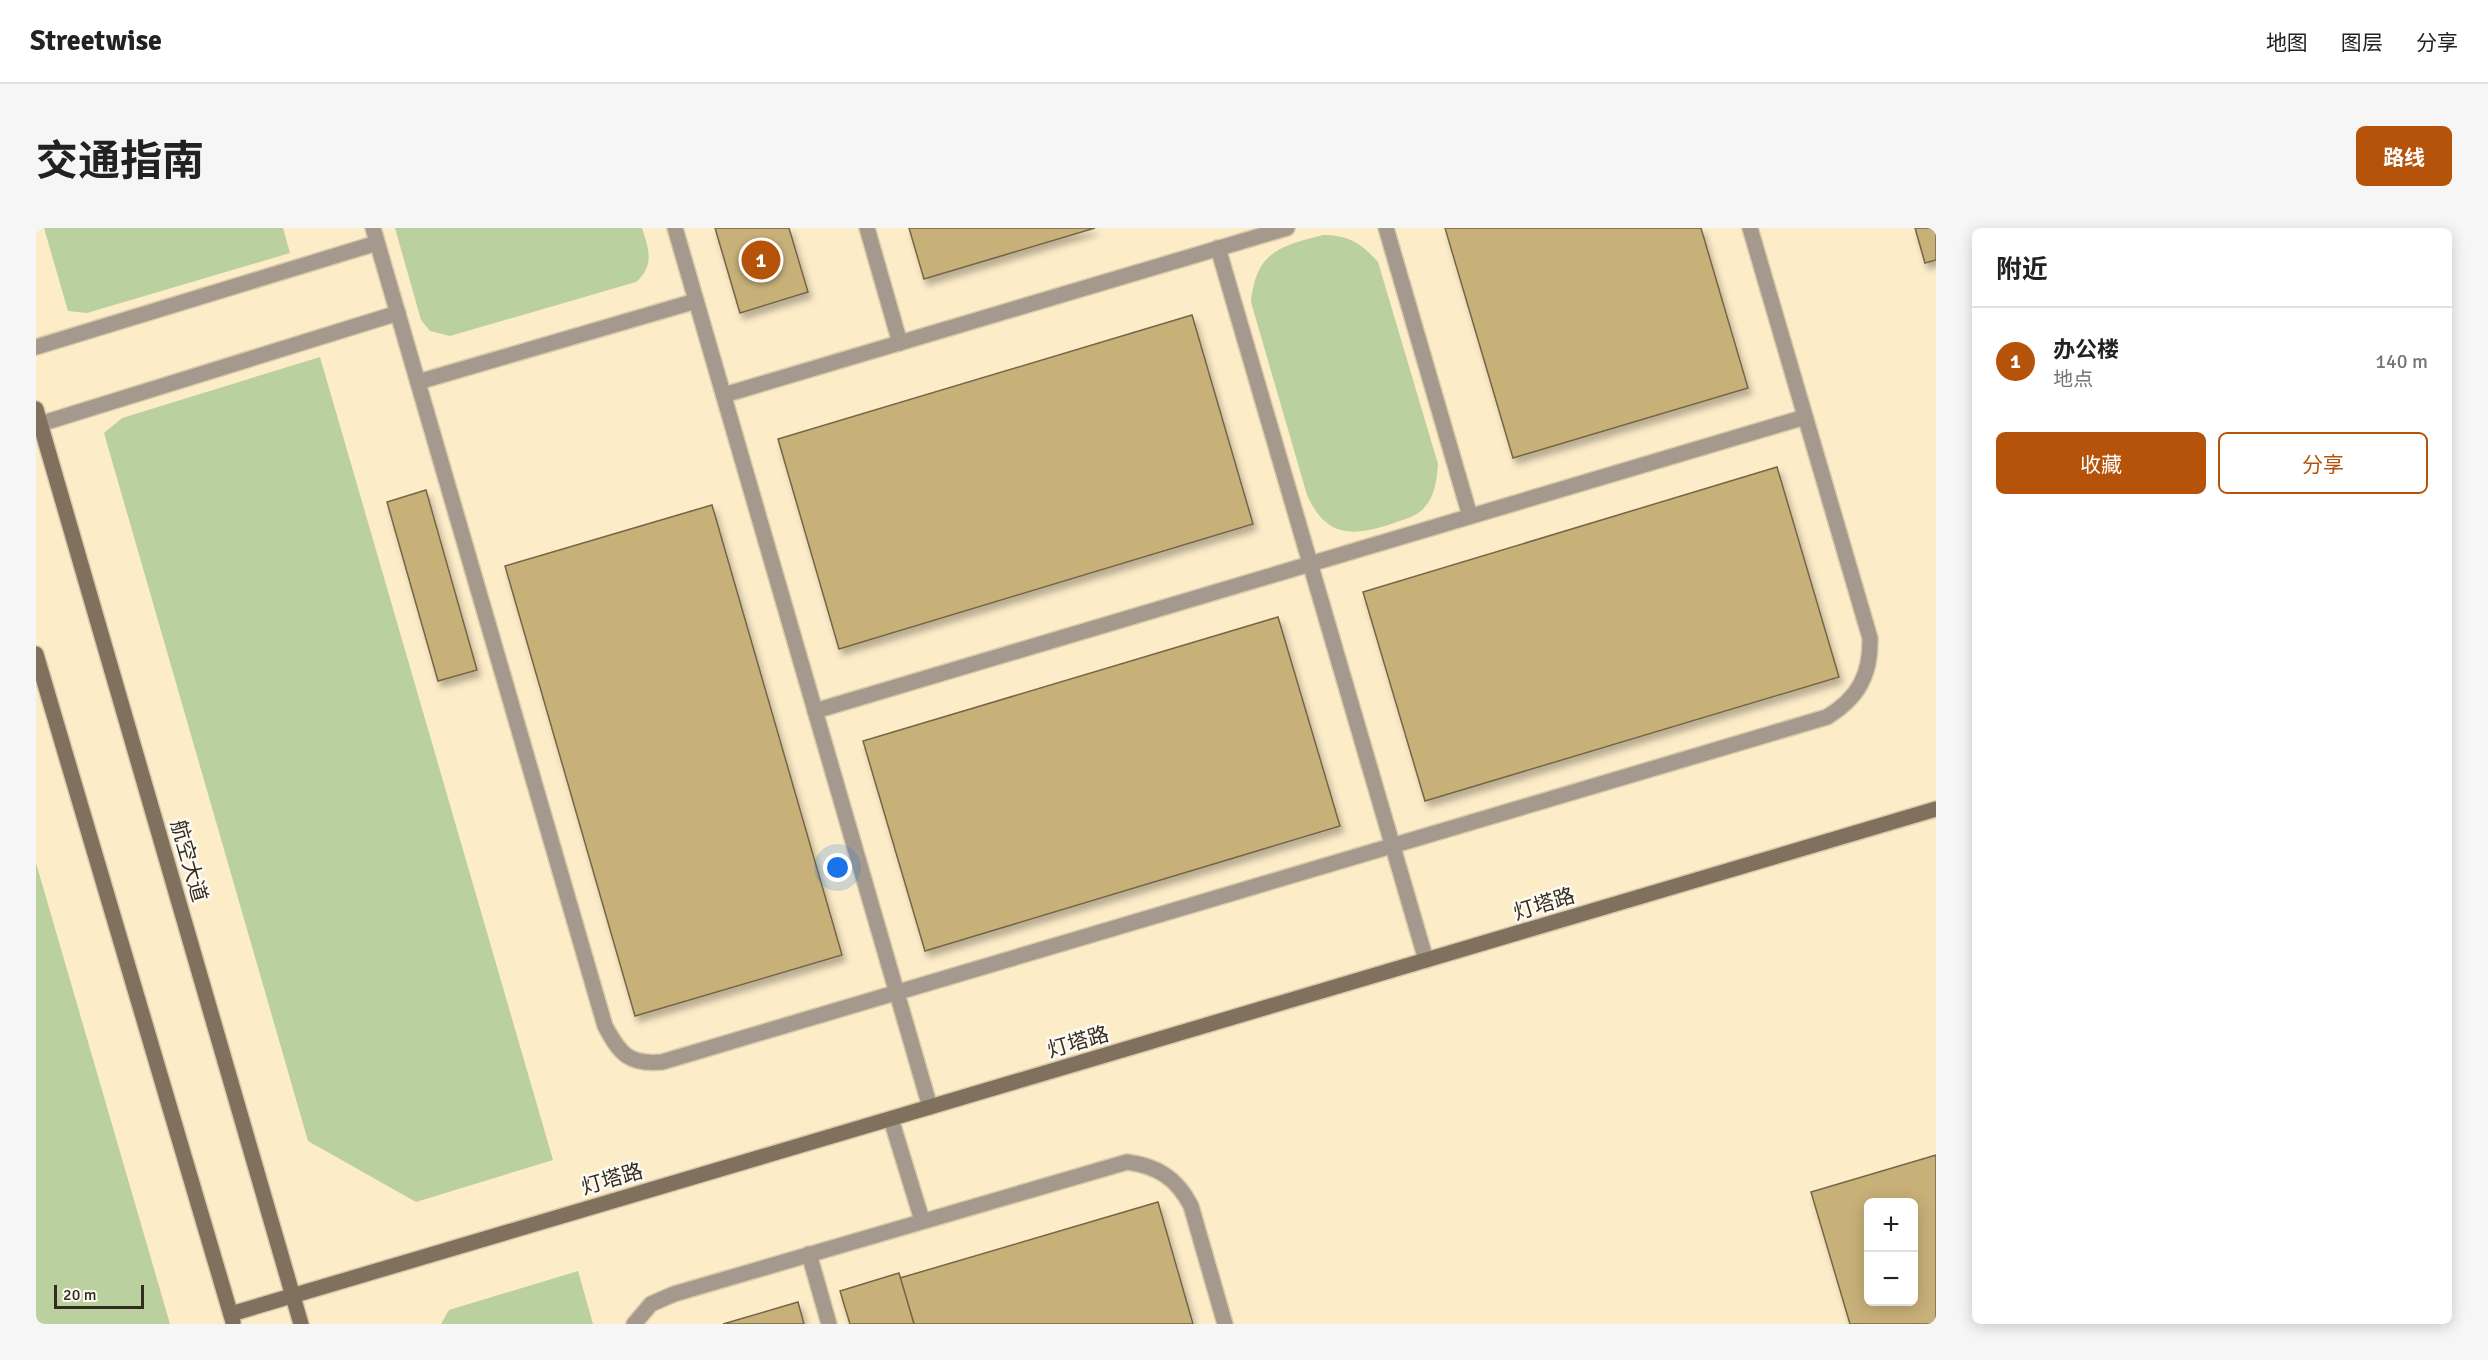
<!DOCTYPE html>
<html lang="zh">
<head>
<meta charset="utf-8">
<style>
  body { margin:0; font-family:Signika,"Noto Sans SC",sans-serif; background:#f6f6f6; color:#222 }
  .controls { position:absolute; right:18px; bottom:18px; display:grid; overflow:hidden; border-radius:9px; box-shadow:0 3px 15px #0003 }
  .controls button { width:54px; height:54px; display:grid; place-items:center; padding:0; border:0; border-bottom:2px solid #e0e0e0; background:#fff; color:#222; font:30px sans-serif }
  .scale { position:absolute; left:18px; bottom:15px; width:90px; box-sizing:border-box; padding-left:6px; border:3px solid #332d20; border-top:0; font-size:16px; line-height:21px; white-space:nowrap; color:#332d20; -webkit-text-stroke:4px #fdfaf3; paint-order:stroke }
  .you { position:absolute; left:802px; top:640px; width:21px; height:21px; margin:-15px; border:4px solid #fff; border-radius:50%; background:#1a73e8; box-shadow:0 0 0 9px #1a73e833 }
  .badge { display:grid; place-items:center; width:39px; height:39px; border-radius:50%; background:#b45309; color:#fff; font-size:20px; font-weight:700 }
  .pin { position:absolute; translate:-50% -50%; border:3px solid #fff; box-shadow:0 2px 6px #0006 }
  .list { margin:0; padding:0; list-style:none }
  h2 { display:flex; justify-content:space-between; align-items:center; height:78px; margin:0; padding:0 24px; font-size:26px }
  h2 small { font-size:20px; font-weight:400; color:#767676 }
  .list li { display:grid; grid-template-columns:39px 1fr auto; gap:18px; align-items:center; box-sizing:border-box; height:108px; padding:0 24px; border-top:2px solid #e0e0e0 }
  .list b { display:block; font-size:22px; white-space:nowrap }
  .list p { margin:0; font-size:20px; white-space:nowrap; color:#767676 }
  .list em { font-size:20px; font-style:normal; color:#767676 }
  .actions { display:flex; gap:12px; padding:18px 24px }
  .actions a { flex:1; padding:14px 0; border:2px solid #b45309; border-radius:9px; text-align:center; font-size:21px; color:#b45309 }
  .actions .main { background:#b45309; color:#fff }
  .map { position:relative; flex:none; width:1900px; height:1096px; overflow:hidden; border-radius:9px }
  header { display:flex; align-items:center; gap:36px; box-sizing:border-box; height:84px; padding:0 30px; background:#fff; border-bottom:2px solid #e0e0e0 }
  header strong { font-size:28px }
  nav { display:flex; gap:33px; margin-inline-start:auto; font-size:21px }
  .intro { display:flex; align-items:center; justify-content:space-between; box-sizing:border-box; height:144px; padding:0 36px }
  h1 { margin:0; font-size:42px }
  .button { padding:15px 27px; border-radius:9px; background:#b45309; color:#fff; font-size:21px; font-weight:700 }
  main { display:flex; gap:36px; padding:0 36px }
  aside { flex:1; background:#fff; border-radius:9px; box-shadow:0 3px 15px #0003 }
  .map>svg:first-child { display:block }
  .green { fill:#bbd09f }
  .building { fill:#c8b079; stroke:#746647; stroke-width:1.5; fill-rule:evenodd; filter:url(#shadow) }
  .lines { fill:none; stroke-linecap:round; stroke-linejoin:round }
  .service-casing { stroke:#d8caaa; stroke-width:18 }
  .secondary-casing { stroke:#d8caaa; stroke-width:18 }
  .service { stroke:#a4998c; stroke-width:15 }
  .secondary { stroke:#80715e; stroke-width:15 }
  .labels { text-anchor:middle; stroke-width:5; stroke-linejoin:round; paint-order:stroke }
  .street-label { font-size:21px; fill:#332d20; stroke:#fdfaf3 }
</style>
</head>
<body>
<header>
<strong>Streetwise</strong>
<nav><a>地图</a><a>图层</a><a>分享</a></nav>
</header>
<div class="intro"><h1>交通指南</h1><a class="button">路线</a></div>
<main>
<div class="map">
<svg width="1900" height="1096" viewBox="0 0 1900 1096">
  <defs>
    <filter id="shadow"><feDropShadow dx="3.5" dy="6" stdDeviation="3" flood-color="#0004"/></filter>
  </defs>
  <rect width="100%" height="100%" fill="#fcecc8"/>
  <!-- green -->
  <g class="green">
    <polygon points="8,0 247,0 254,25 51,85 32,83"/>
    <path d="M359 0H606C613 22 619 37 600 54L414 108 394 103 385 92Z"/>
    <path d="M1287 7C1312 7 1325 15 1342 34L1402 236C1401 251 1399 268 1388 280 1380 289 1366 292 1355 296 1315 309 1290 309 1271 267L1215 74C1220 24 1243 18 1287 7Z"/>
    <polygon points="284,129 517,932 380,974 272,913 68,205 86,190"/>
    <polygon points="0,635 134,1096 0,1096"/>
    <polygon points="542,1043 557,1096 405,1096 413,1082"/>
  </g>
  <!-- building -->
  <g class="building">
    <polygon points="679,0 753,0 772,64 704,85"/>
    <polygon points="873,0 1059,0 888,51"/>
    <polygon points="1409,0 1665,0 1712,160 1477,230"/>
    <polygon points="1879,0 1900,0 1900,32 1889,35"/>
    <polygon points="1156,87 1217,296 803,421 742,211"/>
    <polygon points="1741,239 1803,449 1389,573 1327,364"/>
    <polygon points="390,262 441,442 402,453 351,274"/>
    <polygon points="676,277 806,727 599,788 469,338"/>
    <polygon points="1242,389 1304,598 889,723 827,513"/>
    <path d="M1900 927V1096H1814L1775 964ZM1832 974H1878V1074H1832Z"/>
    <polygon points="1122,974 1157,1096 878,1096 864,1050"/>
    <polygon points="863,1045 878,1096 814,1096 804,1063"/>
    <polygon points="762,1074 768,1096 687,1096"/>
  </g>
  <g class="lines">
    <defs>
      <g id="service">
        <path d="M337 0 569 798C584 826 593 837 626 834L1791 489C1822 470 1835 447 1834 410L1714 0"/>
        <polyline points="639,0 894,879"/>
        <polyline points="831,0 864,115"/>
        <polyline points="1350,0 1434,288"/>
        <polyline points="1182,20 1390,732"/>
        <polyline points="0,119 341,15"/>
        <polyline points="382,154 660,73"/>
        <polyline points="688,167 1251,0"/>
        <polyline points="4,196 362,85"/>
        <polyline points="779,483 1769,189"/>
        <polyline points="855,891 886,992"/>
        <polyline points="773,1026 793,1096"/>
        <path d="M598 1096 615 1076 638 1066 1091 934C1121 938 1141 950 1155 978L1189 1096"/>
      </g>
      <g id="secondary">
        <polyline points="0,181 265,1096"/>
        <polyline points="0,426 197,1094"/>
        <polyline points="195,1086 1900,581"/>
      </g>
    </defs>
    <!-- service casing -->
    <use href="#service" class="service-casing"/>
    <!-- secondary casing -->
    <use href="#secondary" class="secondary-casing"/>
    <!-- service -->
    <use href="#service" class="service"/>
    <!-- secondary -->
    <use href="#secondary" class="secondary"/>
  </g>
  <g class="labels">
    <!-- street labels -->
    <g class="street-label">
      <text transform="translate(153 633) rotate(74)" y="7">航空大道</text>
      <text transform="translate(1508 676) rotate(-17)" y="7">灯塔路</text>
      <text transform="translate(1042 814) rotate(-16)" y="7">灯塔路</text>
      <text transform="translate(576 951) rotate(-16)" y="7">灯塔路</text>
    </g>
  </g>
</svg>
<div class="controls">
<button>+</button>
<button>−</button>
</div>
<div class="scale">20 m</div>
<div class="you"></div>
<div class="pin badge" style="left:725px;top:32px">1</div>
</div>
<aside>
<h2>附近<small></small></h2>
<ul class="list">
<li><span class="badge">1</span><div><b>办公楼</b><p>地点</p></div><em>140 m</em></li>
</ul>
<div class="actions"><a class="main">收藏</a><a>分享</a></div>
</aside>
</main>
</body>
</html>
